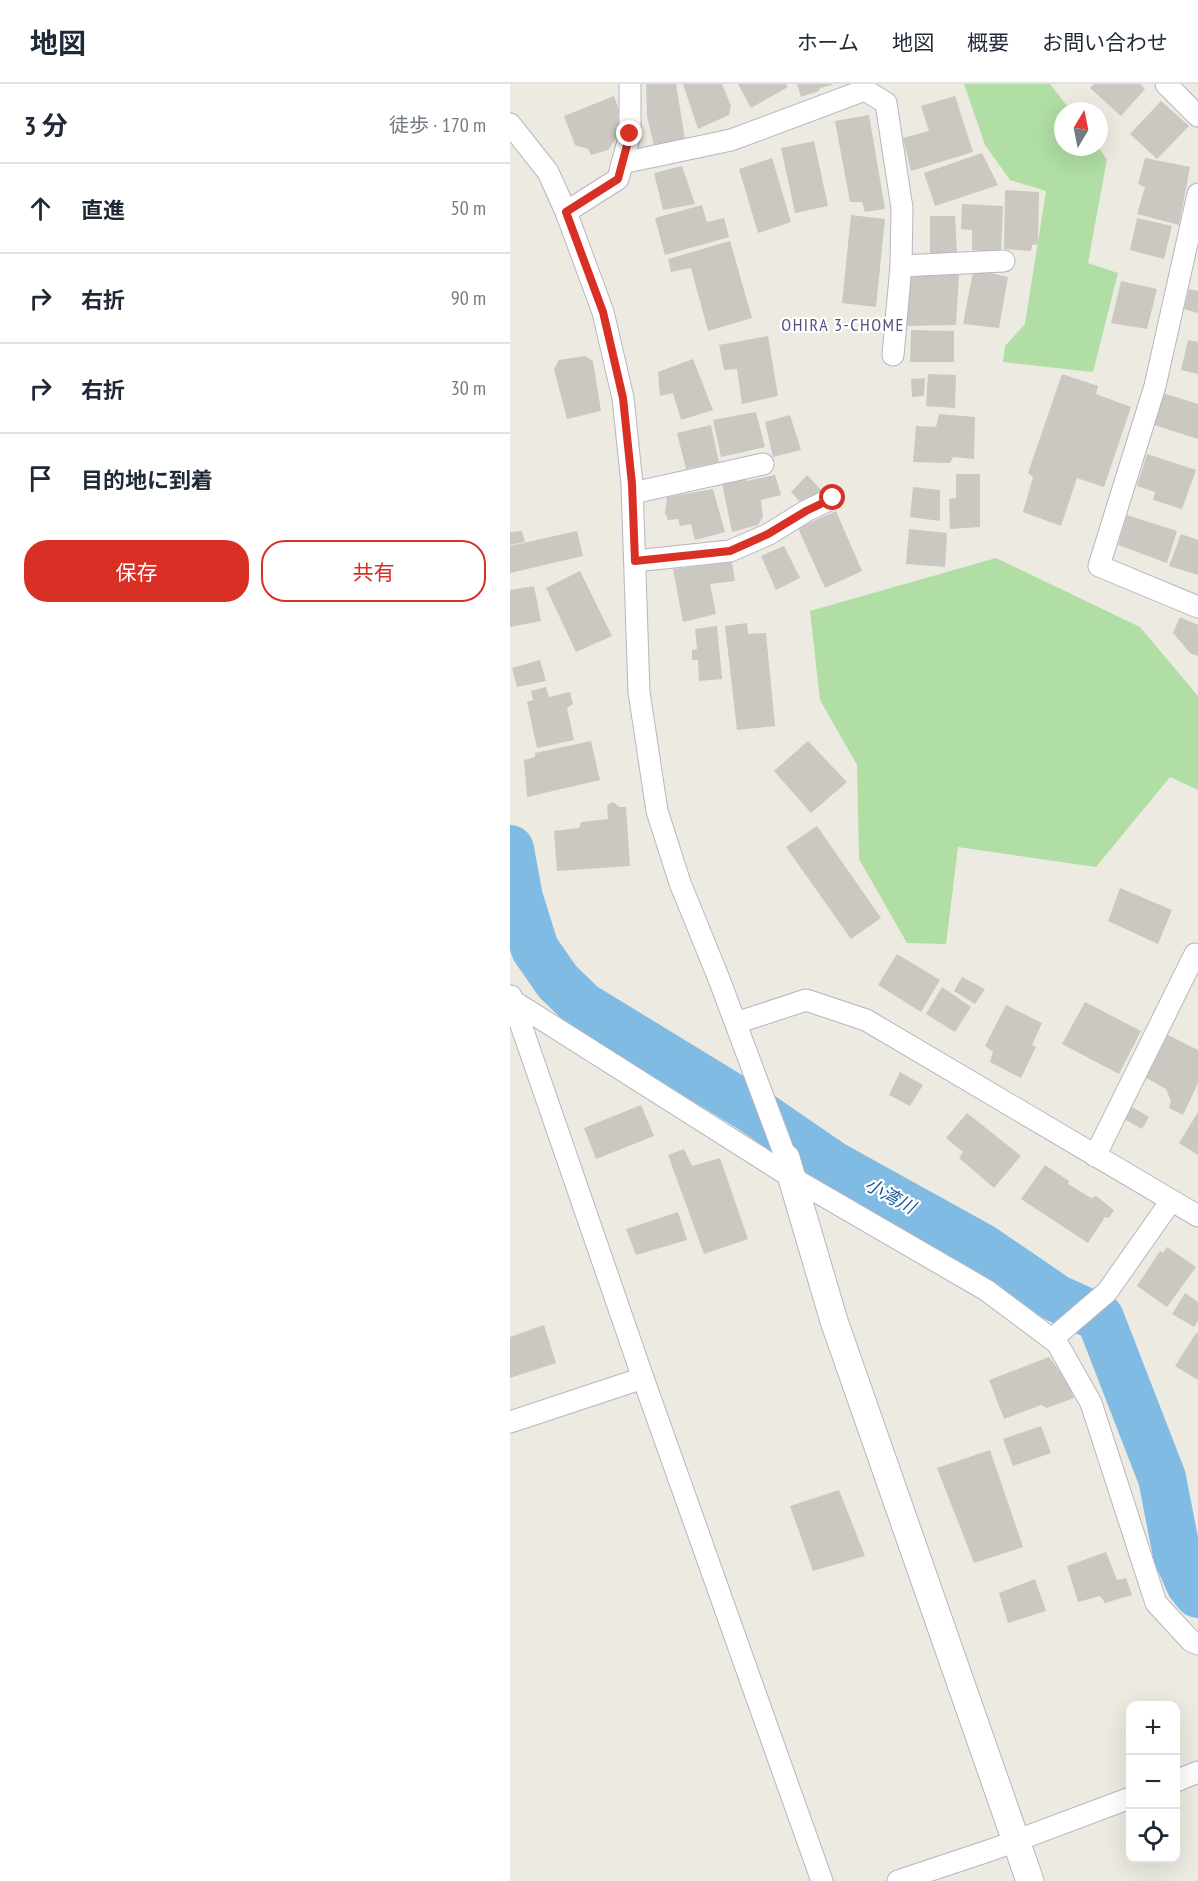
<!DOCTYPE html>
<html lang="ja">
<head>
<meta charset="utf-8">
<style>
  body { margin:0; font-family:"PT Sans Narrow","Noto Sans JP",sans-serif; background:#f2f2f3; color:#1f2937 }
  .controls { position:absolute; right:18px; bottom:18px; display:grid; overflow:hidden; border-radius:12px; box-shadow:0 6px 24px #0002 }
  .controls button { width:54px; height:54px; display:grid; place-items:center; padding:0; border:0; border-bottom:2px solid #e0e1e3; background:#fff; color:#1f2937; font:30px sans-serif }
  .compass { position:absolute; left:544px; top:18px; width:54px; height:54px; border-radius:50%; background:#fff; box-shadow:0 6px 24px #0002; rotate:10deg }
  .stop { position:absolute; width:18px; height:18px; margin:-14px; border:4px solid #d93025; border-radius:50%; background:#fff }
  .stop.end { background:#d93025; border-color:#fff; box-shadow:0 2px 6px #0008 }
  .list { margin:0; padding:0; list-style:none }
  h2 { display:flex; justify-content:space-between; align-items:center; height:78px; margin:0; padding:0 24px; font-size:26px }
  h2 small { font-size:20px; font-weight:400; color:#747a83 }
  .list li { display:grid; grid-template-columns:39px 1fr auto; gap:18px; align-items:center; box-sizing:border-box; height:90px; padding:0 24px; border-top:2px solid #e0e1e3 }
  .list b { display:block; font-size:22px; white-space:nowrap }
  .list em { font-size:20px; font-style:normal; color:#747a83 }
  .actions { display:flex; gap:12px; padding:18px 24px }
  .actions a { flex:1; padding:14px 0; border:2px solid #d93025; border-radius:24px; text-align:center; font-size:21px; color:#d93025 }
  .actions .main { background:#d93025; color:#fff }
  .icon { flex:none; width:33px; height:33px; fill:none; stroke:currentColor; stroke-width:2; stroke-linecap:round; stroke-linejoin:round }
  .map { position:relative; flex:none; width:688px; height:1797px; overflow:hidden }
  header { display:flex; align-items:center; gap:36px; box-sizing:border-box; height:84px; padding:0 30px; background:#fff; border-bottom:2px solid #e0e1e3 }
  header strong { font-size:28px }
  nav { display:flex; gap:33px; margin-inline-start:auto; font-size:21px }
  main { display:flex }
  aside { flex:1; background:#fff }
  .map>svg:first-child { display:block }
  .green { fill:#b0dea4 }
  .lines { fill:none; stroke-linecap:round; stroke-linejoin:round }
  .river { stroke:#80bbe4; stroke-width:48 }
  .building { fill:#cac8c0 }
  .minor-casing { stroke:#b5b6c0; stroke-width:23 }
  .tertiary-casing { stroke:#b5b6c0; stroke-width:29 }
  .minor { stroke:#fff; stroke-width:21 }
  .tertiary { stroke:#fff; stroke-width:27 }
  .route { stroke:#d93025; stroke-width:8 }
  .labels { text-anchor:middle; stroke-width:4.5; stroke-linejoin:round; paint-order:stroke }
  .neighbourhood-label { font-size:18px; letter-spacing:1.5px; fill:#51537b; stroke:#fff }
  .water-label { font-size:18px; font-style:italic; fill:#1b5994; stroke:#fff }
</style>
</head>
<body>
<header>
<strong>地図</strong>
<nav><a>ホーム</a><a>地図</a><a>概要</a><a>お問い合わせ</a></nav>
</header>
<main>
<aside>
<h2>3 分<small>徒歩 · 170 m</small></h2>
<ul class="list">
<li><svg class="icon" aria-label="ahead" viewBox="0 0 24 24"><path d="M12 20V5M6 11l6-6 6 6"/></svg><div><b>直進</b></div><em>50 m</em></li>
<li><svg class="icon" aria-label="right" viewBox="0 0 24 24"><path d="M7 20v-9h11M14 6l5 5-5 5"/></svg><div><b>右折</b></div><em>90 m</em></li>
<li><svg class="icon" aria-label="right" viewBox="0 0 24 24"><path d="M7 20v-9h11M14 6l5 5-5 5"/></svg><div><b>右折</b></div><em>30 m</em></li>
<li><svg class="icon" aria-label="arrive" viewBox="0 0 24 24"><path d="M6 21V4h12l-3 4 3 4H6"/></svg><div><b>目的地に到着</b></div></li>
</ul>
<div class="actions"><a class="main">保存</a><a>共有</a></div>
</aside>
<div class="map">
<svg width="688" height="1797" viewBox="0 0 688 1797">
  <rect width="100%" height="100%" fill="#edeae2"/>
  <!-- green -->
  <g class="green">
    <polygon points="454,0 540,0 561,27 553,27 553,63 588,63 597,75 578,179 608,189 583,288 493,278 495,262 515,240 536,107 500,96 475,61"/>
    <polygon points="486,474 630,543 688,612 688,706 660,693 586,783 448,763 436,860 397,859 349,775 347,681 310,616 300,527"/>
  </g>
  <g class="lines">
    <!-- river -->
    <polyline class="river" points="0,765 9,814 25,865 48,898 73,922 240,1024 323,1081 473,1164 546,1214 590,1234 652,1394 667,1471 680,1500 688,1510"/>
  </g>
  <!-- building -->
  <g class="building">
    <polygon points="136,0 166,0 175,55 144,62 137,32"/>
    <polygon points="173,0 212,0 221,22 219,31 188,45"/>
    <polygon points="228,0 276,0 278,3 241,24"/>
    <polygon points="287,0 322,0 322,1 310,4 309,7 291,13"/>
    <polygon points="584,0 630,0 635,5 611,32 580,4"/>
    <polygon points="104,12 110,29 108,31 109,50 98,66 81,71 78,65 65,61 54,32"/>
    <polygon points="445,12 463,68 401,87 393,54 419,47 411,22"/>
    <polygon points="651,17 679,42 647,75 620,50"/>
    <polygon points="359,31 375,125 355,128 352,118 340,118 325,37"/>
    <polygon points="304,57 318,122 285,129 271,64"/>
    <polygon points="472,69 488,101 425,122 414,89"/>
    <polygon points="262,74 281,138 248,149 229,85"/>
    <polygon points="635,74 680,83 669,141 627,130 635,103 628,100"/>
    <polygon points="172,82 185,120 153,126 144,89"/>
    <polygon points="495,106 529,108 528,160 522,161 521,167 494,165"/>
    <polygon points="452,120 493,122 491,169 462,166 462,146 451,145"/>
    <polygon points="192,121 197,138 214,134 219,153 155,171 145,134"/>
    <polygon points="341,131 375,135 366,223 332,219"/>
    <polygon points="420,132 445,132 447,169 420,171"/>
    <polygon points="627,134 662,142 654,175 620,166"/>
    <polygon points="220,157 242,234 198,247 181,184 161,188 158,175"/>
    <polygon points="472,187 498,193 489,244 453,240 463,188"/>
    <polygon points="398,191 449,191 446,241 395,242"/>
    <polygon points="611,197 647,205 637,245 601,239"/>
    <polygon points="679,205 688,207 688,229 674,225"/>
    <polygon points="401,246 444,247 444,278 400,278"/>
    <polygon points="258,252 268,312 232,320 227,285 214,286 209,261"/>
    <polygon points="678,256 688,258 688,290 671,286"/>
    <polygon points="75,272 83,277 91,327 57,335 44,285 49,276"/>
    <polygon points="183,275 203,326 171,336 163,309 150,312 148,288"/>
    <polygon points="418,290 446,291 445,324 416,322"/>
    <polygon points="552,290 588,302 586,310 621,323 594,403 567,394 551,442 513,428 523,393 518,389"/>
    <polygon points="415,294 414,312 402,313 401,295"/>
    <polygon points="653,309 688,320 688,355 644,341"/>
    <polygon points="246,328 255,363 211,373 203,336"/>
    <polygon points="429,330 465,333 464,375 443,373 440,379 403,378 406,342 426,343"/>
    <polygon points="280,331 291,366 263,373 255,338"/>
    <polygon points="201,341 209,378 176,385 167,349"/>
    <polygon points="637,370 686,386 672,425 643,416 645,408 627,402"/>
    <polygon points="446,390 470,390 470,443 440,445 439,415 446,414"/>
    <polygon points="265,391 271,411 251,416 253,433 248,441 222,448 212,399 236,392 237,397"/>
    <polygon points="297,391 313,408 293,421 281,408"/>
    <polygon points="403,403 430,406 430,437 400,433"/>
    <polygon points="203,405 215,448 185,456 181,440 170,442 168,435 158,436 155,429 157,413"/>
    <polygon points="326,427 352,487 315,504 288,444"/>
    <polygon points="617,431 667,447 657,479 608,461"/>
    <polygon points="399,445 437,449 435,483 396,480"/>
    <polygon points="12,447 15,458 0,461 0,448"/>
    <polygon points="67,447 73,472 0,489 0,462"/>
    <polygon points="671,450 688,456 688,491 659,482"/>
    <polygon points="274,462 290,494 266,506 251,472"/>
    <polygon points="222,478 225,497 200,500 206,530 173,538 163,485"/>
    <polygon points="70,487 102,552 66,568 36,504"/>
    <polygon points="24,502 31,537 0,543 0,506"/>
    <polygon points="670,533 688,541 688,572 680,569 663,549"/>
    <polygon points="237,539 238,550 256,549 265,642 227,646 215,542"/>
    <polygon points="207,542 212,595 189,597 188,576 182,576 182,566 187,565 185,545"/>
    <polygon points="30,576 36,597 7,603 2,584"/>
    <polygon points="36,603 39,613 60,608 63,620 57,624 64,656 27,664 17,618 23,616 21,607"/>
    <polygon points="81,657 90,696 17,713 14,676 25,673 25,669"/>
    <polygon points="298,657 337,698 301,729 264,687"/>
    <polygon points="103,718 109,723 116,723 120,782 47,787 44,747 69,744 71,738 98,735 97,721"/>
    <polygon points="307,742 371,834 341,855 276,763"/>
    <polygon points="610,804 662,826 648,860 598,837"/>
    <polygon points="387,870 430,896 411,928 368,901"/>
    <polygon points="452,893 475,905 465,920 444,907"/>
    <polygon points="432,903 461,923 445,948 416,930"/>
    <polygon points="575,918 631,947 609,990 552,960"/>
    <polygon points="496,921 532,939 522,961 526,963 511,994 480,978 483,968 475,962"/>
    <polygon points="658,951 688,966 688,999 673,1031 659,1024 661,1017 656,1005 635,993"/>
    <polygon points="390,988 413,1001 400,1022 379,1011"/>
    <polygon points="131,1021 144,1052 86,1075 74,1044"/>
    <polygon points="619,1021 639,1033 632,1045 612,1034"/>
    <polygon points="688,1028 688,1071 669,1059"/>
    <polygon points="457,1029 511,1072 484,1104 449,1074 453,1068 436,1054"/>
    <polygon points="174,1065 182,1082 210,1074 238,1155 194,1170 158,1071"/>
    <polygon points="535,1081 559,1097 558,1100 581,1114 586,1112 604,1126 599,1134 595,1133 578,1159 511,1115"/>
    <polygon points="168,1128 177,1156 126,1171 116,1145"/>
    <polygon points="657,1163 686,1183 657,1223 627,1202 650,1167 653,1169"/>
    <polygon points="675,1209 688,1218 688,1237 684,1243 662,1230"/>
    <polygon points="34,1241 46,1279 0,1294 0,1253"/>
    <polygon points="686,1249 688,1250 688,1296 665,1282"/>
    <polygon points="539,1273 557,1297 564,1314 537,1324 531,1321 494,1335 479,1296"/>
    <polygon points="531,1342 541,1369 503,1382 493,1355"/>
    <polygon points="480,1366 513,1463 464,1479 427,1384"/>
    <polygon points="329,1406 355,1472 303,1487 280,1422"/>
    <polygon points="596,1468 607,1496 616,1494 622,1511 595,1519 590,1512 568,1518 557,1482"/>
    <polygon points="525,1495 536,1527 498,1539 489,1509"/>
  </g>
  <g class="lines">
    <defs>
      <g id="minor">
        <polyline points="656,0 688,32"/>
        <polyline points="0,40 38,88 56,128 93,228 113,314 122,400 129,608 147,727 170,799 209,895 276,1074"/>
        <polyline points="112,79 221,56 355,6 376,19 392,124 391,182 383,271"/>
        <polyline points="688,110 645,302 589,482 688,523"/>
        <polyline points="56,128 108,95 120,50 120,0"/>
        <polyline points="391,182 494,177"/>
        <polyline points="123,409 253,380"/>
        <polyline points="125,477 220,467 259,450 296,427 323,414"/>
        <polyline points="1,912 133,1294 312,1797"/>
        <polyline points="3,917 281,1093 476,1206 547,1259 581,1319 646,1519 681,1557 688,1560"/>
        <polyline points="226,939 296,916 356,936 688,1132"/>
        <polyline points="585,1072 685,870"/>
        <polyline points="542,1255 597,1208 661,1117"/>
        <polyline points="0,1338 133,1294"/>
        <polyline points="666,1697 688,1688"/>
        <polyline points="388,1797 484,1765 620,1714"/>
      </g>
      <polyline id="tertiary" points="276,1074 324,1237 520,1797"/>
    </defs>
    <!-- minor casing -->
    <use href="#minor" class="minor-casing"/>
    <!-- tertiary casing -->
    <use href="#tertiary" class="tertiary-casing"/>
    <!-- minor -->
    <use href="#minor" class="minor"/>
    <!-- tertiary -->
    <use href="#tertiary" class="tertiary"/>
  </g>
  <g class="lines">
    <!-- route -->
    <polyline class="route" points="120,50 108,95 56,128 93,228 113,314 122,400 125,477 220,467 258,450 296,427 323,414"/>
  </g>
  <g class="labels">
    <!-- neighbourhood labels -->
    <g class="neighbourhood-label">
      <text x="333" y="247">OHIRA 3-CHOME</text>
    </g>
    <!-- water labels -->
    <g class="water-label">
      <text transform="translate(380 1112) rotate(29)" y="6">小湾川</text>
    </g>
  </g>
</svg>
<div class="controls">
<button>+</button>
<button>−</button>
<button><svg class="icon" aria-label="locate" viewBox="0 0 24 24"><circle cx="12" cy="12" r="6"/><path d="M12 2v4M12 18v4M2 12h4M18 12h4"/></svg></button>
</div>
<svg class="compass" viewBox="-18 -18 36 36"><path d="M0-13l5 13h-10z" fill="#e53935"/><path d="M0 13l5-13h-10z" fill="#747a83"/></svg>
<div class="stop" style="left:323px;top:414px"></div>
<div class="stop end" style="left:120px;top:50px"></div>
</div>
</main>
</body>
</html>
